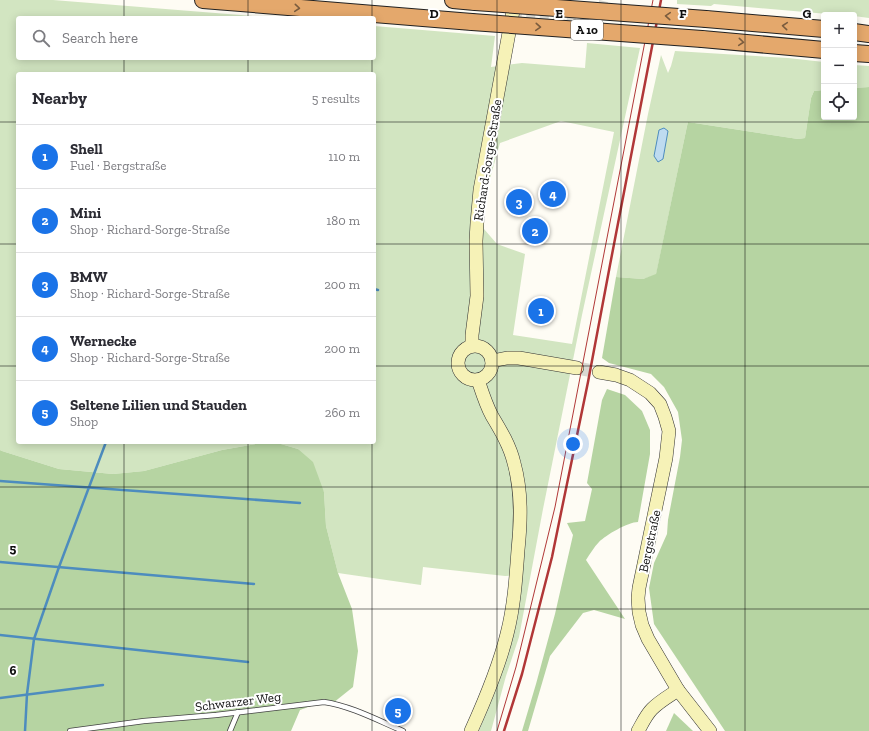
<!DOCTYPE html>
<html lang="en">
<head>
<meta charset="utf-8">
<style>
  body { margin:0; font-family:"Zilla Slab",serif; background:#f7f7f7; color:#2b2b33 }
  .controls { position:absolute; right:12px; top:12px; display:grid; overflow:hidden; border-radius:4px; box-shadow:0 2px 10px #0003 }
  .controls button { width:36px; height:36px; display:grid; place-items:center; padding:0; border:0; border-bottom:1px solid #e1e1e2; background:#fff; color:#2b2b33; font:20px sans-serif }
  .you { position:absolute; left:573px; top:444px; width:14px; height:14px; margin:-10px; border:3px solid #fff; border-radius:50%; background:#1a73e8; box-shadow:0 0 0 6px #1a73e833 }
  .badge { display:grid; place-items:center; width:26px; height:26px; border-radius:50%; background:#1a73e8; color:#fff; font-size:13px; font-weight:700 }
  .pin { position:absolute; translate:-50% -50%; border:2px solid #fff; box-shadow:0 1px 4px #0006 }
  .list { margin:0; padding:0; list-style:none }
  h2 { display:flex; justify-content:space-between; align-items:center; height:52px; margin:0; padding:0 16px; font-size:17px }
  h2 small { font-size:13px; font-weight:400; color:#7c7c81 }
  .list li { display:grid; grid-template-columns:26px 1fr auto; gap:12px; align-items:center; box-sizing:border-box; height:64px; padding:0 16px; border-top:1px solid #e1e1e2 }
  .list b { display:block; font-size:15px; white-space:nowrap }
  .list p { margin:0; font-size:13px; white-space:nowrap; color:#7c7c81 }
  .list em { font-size:13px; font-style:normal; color:#7c7c81 }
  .icon { flex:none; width:22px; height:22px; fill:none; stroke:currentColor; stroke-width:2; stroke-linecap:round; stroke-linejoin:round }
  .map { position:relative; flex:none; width:869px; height:731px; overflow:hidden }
  .search { position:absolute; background:#fff; box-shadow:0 2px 10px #0003; left:16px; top:16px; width:360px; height:44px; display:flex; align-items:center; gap:10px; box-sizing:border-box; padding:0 14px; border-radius:4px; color:#7c7c81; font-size:15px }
  .panel { position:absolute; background:#fff; box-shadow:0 2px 10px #0003; left:16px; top:72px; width:360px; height:372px; border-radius:4px }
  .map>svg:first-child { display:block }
  .green { fill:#d2e5c1; fill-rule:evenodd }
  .forest { fill:#b6d4a2 }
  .water { fill:#bedbf0; stroke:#4d8cbe }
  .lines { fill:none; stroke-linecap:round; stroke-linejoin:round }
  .stream { stroke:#4d8cbe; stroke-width:2.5 }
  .street-tunnel { stroke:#dad9d2; stroke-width:9; stroke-dasharray:9 4.5; stroke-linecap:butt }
  .secondary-tunnel { stroke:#dad9d2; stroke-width:13; stroke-dasharray:13 6; stroke-linecap:butt }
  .lane-casing { stroke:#434343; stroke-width:6 }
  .secondary-casing { stroke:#323232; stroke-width:14 }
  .highway-casing { stroke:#212121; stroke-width:18 }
  .lane { stroke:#fff; stroke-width:4.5 }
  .secondary { stroke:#f6f2b7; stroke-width:13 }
  .highway { stroke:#e4a86c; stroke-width:16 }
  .tram { stroke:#b13737; stroke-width:1 }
  .rail { stroke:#b13737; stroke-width:2.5 }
  .highway-bridge-casing { stroke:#212121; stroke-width:18; stroke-linecap:butt }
  .highway-bridge { stroke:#e4a86c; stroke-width:16 }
  .oneway { stroke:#7a5c3e }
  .grid { fill:none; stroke:#101010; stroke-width:1; stroke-opacity:0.55 }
  .labels { text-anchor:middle; stroke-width:4; stroke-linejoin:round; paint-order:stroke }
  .shield { fill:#fff; stroke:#585858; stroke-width:1 }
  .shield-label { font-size:12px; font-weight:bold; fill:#101010 }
  .street-label { font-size:13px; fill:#101010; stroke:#fff }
  .grid-label { font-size:13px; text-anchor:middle; font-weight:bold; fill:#101010; stroke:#fff; stroke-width:4; stroke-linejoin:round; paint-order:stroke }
</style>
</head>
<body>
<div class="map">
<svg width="869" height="731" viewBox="0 0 869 731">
  <rect width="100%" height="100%" fill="#fefcf4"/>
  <!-- green -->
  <g class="green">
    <path d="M0 0H53L277 18H18V58H374V26L495 36 491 67 522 63 585 68 587 43 640 48 582 315 543 509 519 637 506 676 491 731H479L499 679 522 575 505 576 423 567 421 585 338 573 326 526 324 492 298 449 274 442H374V74H18V442H267L222 450 144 471 113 474 59 469 2 451 0 450ZM561 121 614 132 572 344 513 335 525 254 497 244 484 229V200L500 143Z"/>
    <polygon points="677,0 869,0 869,18 854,16 854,15 839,15 714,4 711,6 677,4"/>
    <polygon points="675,51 788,58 824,62 824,90 814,91 811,98 805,138 798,139 688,122 687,126 656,275 643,279 616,277 648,114 661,55 668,73 671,66"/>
    <polygon points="854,65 869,66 869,87 854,88"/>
  </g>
  <!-- forest -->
  <g class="forest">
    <polygon points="869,87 869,731 725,731 654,624 649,588 654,563 667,534 668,520 680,457 682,440 678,412 664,387 651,374 609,363 602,358 616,277 643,279 656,274 687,126 688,122 798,139 805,138 811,98 814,91 824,90 824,117 854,117 854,88"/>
    <path d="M607 389 625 395 642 411 650 430V454L638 522C628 522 606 535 599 542 594 547 590 554 586 560L625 619 594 610 583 613 550 656 528 731H522L536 684 555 614 573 535 567 523 585 521 592 489 587 483 602 400Z"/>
    <polygon points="267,442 274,442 298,449 313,462 324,492 326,526 338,573 352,609 358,651 353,687 333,703 314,705 300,710 291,731 0,731 0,450 2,451 59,469 113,474 144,471 222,450"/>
    <polygon points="674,713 693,731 666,731"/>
  </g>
  <!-- water -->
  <polygon class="water" points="664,128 668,131 663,159 658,162 654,156 659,130"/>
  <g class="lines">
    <!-- stream -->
    <g class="stream">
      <polyline points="374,289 378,290"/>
      <polyline points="0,481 300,503"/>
      <polyline points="0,562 254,584"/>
      <polyline points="0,635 248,662"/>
      <polyline points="0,698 103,685"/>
      <polyline points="25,731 27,694 34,639 59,567 106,442"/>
    </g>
    <!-- street-tunnel -->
    <polyline class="street-tunnel" points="513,13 586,21 596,19 601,12 604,0"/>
    <!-- secondary-tunnel -->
    <polyline class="secondary-tunnel" points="577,368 599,372"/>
    <defs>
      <g id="lane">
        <path d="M70 731 144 721 216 715 324 702C351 706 377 720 403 731"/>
        <polyline points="230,731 238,712"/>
      </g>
      <g id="secondary">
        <polyline points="472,345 472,335 477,296 476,241 477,223 480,190 515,0"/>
        <circle cx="475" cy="363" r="17"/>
        <polyline points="492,361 507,358 519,358 577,368"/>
        <polyline points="599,372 616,375 630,380 650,393 660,404 665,417 669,431 666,458 639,588 638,598 639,612 642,625 648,639 678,690 710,731"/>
        <path d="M471 731C485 700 499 667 507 634 514 607 516 578 518 550 521 521 522 492 514 463 510 446 501 431 492 416 486 405 482 392 478 380"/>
        <path d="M638 731C642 724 646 715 652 709 660 701 669 696 678 690"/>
      </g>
      <g id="highway">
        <polyline points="203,0 472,22"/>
        <polyline points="453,0 475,2"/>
        <polyline points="706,19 824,29"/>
        <polyline points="854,32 869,34"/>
        <polyline points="702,39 824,50"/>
        <polyline points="854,53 869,54"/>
      </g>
    </defs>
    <!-- lane casing -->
    <use href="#lane" class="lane-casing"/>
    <!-- secondary casing -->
    <use href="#secondary" class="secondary-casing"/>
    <!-- highway casing -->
    <use href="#highway" class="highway-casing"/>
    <!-- lane -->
    <use href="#lane" class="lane"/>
    <!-- secondary -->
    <use href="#secondary" class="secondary"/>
    <!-- highway -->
    <use href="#highway" class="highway"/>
    <!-- tram -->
    <polyline class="tram" points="497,731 516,667 555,507 653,0"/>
    <!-- rail -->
    <polyline class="rail" points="504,731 522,674 552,557 562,508 588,382 610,265 661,0"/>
    <defs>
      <g id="highway-bridge">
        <polyline points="475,2 706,19"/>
        <polyline points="472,22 702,39"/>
      </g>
    </defs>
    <!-- highway-bridge casing -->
    <use href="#highway-bridge" class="highway-bridge-casing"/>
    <!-- highway-bridge -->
    <use href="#highway-bridge" class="highway-bridge"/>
  </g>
  <!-- one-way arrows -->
  <defs><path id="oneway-chevron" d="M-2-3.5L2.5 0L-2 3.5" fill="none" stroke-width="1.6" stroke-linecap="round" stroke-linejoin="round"/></defs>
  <g class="oneway">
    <use href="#oneway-chevron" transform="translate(297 8) rotate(5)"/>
    <use href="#oneway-chevron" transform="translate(668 16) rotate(-176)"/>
    <use href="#oneway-chevron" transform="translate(785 26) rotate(-175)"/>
    <use href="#oneway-chevron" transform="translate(538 27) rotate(4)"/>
    <use href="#oneway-chevron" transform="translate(741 42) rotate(5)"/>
  </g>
  <!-- grid -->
  <path class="grid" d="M124 0V18M248 0V18M372 0V18M497 0V731M621 0V731M745 0V731M124 58V74M248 58V74M372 58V74M0 122H18M374 122H869M0 244H18M374 244H869M0 366H18M374 366H869M124 442V731M248 442V731M372 442V731M0 487H869M0 609H869"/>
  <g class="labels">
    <!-- shield labels -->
    <rect class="shield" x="571" y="20" width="32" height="20" rx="3"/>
    <g class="shield-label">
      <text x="587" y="34">A 10</text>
    </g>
    <!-- street labels -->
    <g class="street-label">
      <text transform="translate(487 160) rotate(-81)" y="5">Richard-Sorge-Straße</text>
      <text transform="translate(649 541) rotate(-78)" y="5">Bergstraße</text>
      <text transform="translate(238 701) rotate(-7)" y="5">Schwarzer Weg</text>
    </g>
  </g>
  <g class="grid-label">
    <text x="434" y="18">D</text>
    <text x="559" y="18">E</text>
    <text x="683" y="18">F</text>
    <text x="807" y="18">G</text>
    <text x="13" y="553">5</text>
    <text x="13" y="675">6</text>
  </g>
</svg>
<div class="controls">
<button>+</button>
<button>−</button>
<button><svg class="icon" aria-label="locate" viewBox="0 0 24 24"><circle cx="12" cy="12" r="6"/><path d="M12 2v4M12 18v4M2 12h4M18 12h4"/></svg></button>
</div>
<div class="you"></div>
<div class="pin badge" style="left:541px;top:311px">1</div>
<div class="pin badge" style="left:535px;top:231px">2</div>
<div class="pin badge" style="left:519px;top:202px">3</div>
<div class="pin badge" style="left:553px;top:194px">4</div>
<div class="pin badge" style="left:398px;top:711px">5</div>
<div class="search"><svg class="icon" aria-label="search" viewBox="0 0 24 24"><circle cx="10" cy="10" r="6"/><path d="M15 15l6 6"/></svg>Search here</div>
<section class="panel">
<h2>Nearby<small>5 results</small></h2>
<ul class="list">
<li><span class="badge">1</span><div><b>Shell</b><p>Fuel · Bergstraße</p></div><em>110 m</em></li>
<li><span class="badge">2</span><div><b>Mini</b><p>Shop · Richard-Sorge-Straße</p></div><em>180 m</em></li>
<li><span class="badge">3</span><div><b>BMW</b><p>Shop · Richard-Sorge-Straße</p></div><em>200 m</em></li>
<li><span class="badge">4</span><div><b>Wernecke</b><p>Shop · Richard-Sorge-Straße</p></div><em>200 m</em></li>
<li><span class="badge">5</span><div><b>Seltene Lilien und Stauden</b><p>Shop</p></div><em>260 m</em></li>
</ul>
</section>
</div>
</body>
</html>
